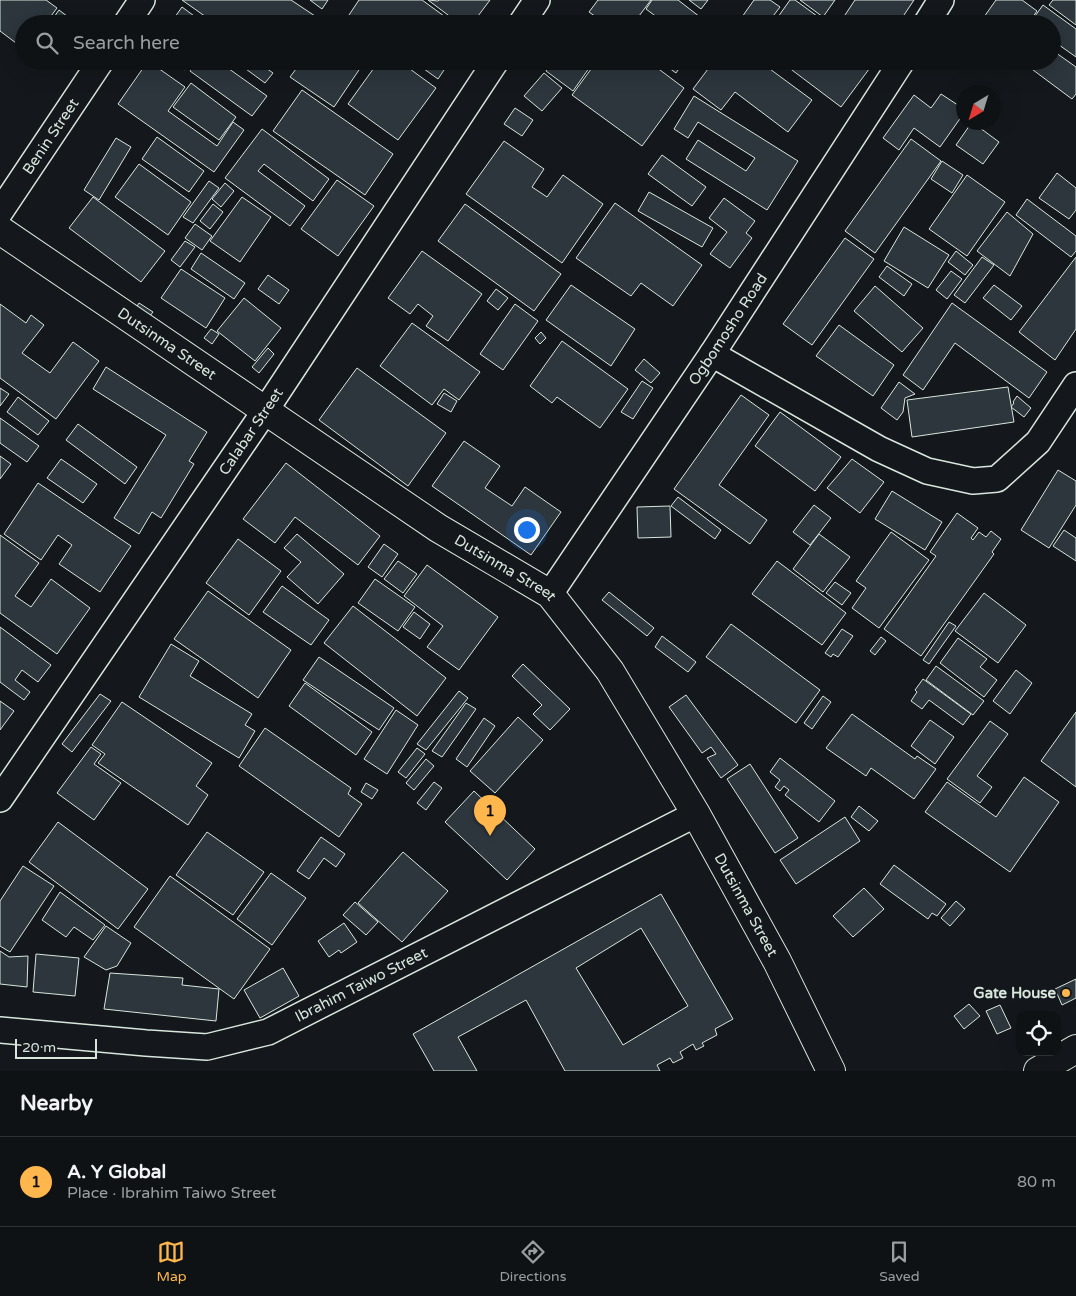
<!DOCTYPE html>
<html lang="en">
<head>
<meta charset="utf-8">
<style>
  body { margin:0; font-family:"Varela Round",sans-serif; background:#1d2022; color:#f1f3f6 }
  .controls { position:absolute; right:15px; bottom:15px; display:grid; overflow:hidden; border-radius:10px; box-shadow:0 5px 20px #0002 }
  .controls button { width:45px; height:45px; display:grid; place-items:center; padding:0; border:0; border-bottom:1px solid #2f3234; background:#0f1215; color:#f1f3f6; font:25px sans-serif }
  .compass { position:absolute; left:956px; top:85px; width:45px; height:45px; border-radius:50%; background:#0f1215; box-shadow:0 5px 20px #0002; rotate:218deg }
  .scale { position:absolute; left:15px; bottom:12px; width:82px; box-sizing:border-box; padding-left:5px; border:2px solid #d8e6dc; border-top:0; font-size:14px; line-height:18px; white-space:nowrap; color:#d8e6dc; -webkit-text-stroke:4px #14181c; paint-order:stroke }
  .you { position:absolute; left:526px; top:529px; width:18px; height:18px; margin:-12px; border:4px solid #fff; border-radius:50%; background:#1a73e8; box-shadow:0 0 0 8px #1a73e833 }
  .badge { display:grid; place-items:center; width:32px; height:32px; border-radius:50%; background:#ffb74d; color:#111; font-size:16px; font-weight:700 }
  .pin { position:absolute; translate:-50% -41px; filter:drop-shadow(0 1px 2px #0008) }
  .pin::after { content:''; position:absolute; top:26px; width:18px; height:15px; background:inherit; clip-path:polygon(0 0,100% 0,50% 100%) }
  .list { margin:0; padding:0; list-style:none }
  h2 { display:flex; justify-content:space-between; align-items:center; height:65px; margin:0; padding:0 20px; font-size:21px }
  h2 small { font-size:16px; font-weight:400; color:#9b9ea0 }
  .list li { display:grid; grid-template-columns:32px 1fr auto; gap:15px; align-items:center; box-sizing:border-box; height:90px; padding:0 20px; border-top:1px solid #2f3234 }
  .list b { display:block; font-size:19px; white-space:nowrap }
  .list p { margin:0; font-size:16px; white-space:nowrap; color:#9b9ea0 }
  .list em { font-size:16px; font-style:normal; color:#9b9ea0 }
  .icon { flex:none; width:28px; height:28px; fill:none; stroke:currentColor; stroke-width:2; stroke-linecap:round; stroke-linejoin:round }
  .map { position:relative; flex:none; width:1076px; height:1071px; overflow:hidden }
  .search { position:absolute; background:#0f1215; box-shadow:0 5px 20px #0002; left:15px; right:15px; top:15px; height:55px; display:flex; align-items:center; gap:12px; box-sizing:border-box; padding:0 18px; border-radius:28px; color:#9b9ea0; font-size:19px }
  .sheet { height:155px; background:#0f1215 }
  nav { display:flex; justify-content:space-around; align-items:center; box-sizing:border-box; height:70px; border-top:1px solid #2f3234; background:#0f1215; font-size:14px; color:#9b9ea0 }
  nav a { display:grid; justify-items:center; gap:2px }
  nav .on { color:#ffb74d }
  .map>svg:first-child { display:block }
  .building { fill:#2c363c; stroke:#d8e6dc; fill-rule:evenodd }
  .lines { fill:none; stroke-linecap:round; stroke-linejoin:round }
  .street-casing { stroke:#d8e6dc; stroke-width:28 }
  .secondary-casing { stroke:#d8e6dc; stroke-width:30 }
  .street { stroke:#14181c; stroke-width:25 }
  .secondary { stroke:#14181c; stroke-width:28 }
  .poi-dot { fill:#ffb74d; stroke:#14181c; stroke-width:2 }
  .labels { text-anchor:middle; stroke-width:4; stroke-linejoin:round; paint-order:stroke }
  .street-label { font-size:15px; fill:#d8e6dc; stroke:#14181c }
  .poi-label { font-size:15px; font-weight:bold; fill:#d8e6dc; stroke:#14181c; text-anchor:end }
</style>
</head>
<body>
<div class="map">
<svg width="1076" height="1071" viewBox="0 0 1076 1071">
  <rect width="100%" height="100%" fill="#14181c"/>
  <!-- building -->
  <g class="building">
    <polygon points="0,0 46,0 57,8 45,24 24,24 24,49 0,31"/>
    <polygon points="182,0 291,0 315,16 309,24 216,24"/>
    <polygon points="310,0 328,0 322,9"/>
    <polygon points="359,0 422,0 455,24 362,24 349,15"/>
    <polygon points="428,0 438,1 439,0 490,0 472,24 460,24"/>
    <polygon points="598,0 651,0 633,24 606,24 589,12"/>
    <polygon points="652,0 678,0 700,17 695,24 666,24 646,9"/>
    <polygon points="689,0 708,0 701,9"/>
    <polygon points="754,0 770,0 780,7 767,24 737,24"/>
    <polygon points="790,0 795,0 828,24 773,24"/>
    <polygon points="800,0 835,0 823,17"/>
    <polygon points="855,0 914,0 898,24 839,24"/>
    <polygon points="996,0 1022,0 1037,11 1028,24 979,24"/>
    <polygon points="1053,0 1076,0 1076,25 1049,5"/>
    <polygon points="1043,5 1076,29 1076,57 1052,40 1052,24 1030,23"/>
    <polygon points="182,7 205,24 170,24"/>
    <polygon points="59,10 76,23 76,24 49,24"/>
    <polygon points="1052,50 1076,67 1076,94 1072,99 1021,61 1052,61"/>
    <polygon points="148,61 185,87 168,111 217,146 233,122 244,130 214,172 118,104"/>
    <polygon points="172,61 191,61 185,70"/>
    <polygon points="197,61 218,61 267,96 252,116 190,71"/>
    <polygon points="235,61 256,61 273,73 265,83"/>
    <polygon points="302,61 365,61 334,107 290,77"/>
    <polygon points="379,61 399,61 436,88 398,140 348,104"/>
    <polygon points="413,61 450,61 438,79"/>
    <polygon points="552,61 594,61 573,91 546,71"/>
    <polygon points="597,61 648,61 684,88 642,146 572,95"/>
    <polygon points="659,61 684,61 676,73"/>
    <polygon points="714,61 759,61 812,100 788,132 735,92 721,110 693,89"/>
    <polygon points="780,61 834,61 838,64 840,61 875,61 841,107"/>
    <polygon points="544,73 562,88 542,111 524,96"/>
    <polygon points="191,83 236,117 219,140 173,107"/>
    <polygon points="302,90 393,154 365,195 273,131"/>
    <polygon points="941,94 964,109 964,113 940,147 914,128 899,150 883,138 914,95 931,108"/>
    <polygon points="694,96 798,161 767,210 686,159 698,140 746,171 755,158 698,122 688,138 674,129"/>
    <polygon points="515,108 533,120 522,136 504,124"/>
    <polygon points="972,122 999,142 983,164 956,145"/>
    <polygon points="262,129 329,179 313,201 264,164 258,171 305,206 290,226 225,178"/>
    <polygon points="157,137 204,171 189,192 142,159"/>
    <polygon points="116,138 131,147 99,200 84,190"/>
    <polygon points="911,139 941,161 875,253 845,231"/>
    <polygon points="504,141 544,169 532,187 547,197 563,175 603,204 562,263 466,194"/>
    <polygon points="662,155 706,187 692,206 648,174"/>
    <polygon points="942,161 963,175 952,193 931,179"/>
    <polygon points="139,164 191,202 168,235 115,197"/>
    <polygon points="1057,173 1076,188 1076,210 1069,219 1039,198"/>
    <polygon points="967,175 1005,202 967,256 929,229"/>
    <polygon points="337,180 374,206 338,256 301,229"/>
    <polygon points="209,181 219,188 193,223 183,217"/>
    <polygon points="225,183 234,191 221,207 212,199"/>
    <polygon points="649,192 713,228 702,247 638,211"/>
    <polygon points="93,197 165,251 141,282 69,228"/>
    <polygon points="242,197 271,217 240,262 210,241"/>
    <polygon points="724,198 755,221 746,233 752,238 730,268 710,254 727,232 709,218"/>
    <polygon points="1027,199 1076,236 1076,251 1071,257 1016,215"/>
    <polygon points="615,203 702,265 673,306 641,283 631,296 576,258"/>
    <polygon points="213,204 223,212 210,229 200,221"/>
    <polygon points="465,204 561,274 534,311 438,241"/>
    <polygon points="1007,212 1033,234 1010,276 977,251"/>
    <polygon points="195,224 212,236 202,250 185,238"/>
    <polygon points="904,227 949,255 928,288 884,261"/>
    <polygon points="845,238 874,259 812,345 783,324"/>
    <polygon points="185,241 195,247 180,267 171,260"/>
    <polygon points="422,251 482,294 448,341 426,326 433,316 418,304 410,314 388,298"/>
    <polygon points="956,251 973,265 965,275 948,262"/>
    <polygon points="201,253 245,283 234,299 191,269"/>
    <polygon points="982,257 994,265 965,303 954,295"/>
    <polygon points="1076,257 1076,329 1055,360 1019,332"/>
    <polygon points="887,266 912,284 904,296 879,277"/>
    <polygon points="181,269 225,298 206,328 161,298"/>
    <polygon points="951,271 962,279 947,299 936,290"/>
    <polygon points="268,275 289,290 279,304 258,289"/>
    <polygon points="571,285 635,329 611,366 546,320"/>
    <polygon points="994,285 1022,306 1011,320 983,298"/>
    <polygon points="875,286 923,328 902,352 854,311"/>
    <polygon points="496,289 508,298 498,310 487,301"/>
    <polygon points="244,298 281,328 255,361 217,331"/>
    <polygon points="139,303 153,312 149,317 136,308"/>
    <polygon points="952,303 1047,372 1029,398 955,343 923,390 903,375"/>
    <polygon points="0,304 26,323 31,315 44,325 22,353 50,373 73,342 99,361 56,419 0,378"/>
    <polygon points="515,304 538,321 503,370 480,354"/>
    <polygon points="412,323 480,372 459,400 444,389 432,405 380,366"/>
    <polygon points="839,325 894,365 873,396 816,356"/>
    <polygon points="211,329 219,334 212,344 204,338"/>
    <polygon points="541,332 546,338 540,344 535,338"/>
    <polygon points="562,341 628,389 600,428 557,397 552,403 530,386"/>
    <polygon points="268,348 274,354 259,373 252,367"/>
    <polygon points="644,359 660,373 651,383 635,370"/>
    <polygon points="106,367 207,432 189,461 194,464 161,518 152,512 139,534 114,518 166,435 93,389"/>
    <polygon points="357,368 446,433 408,486 319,420"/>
    <polygon points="642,381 653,388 633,419 621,412"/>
    <polygon points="899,382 915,394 905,398 903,412 897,420 881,408"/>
    <polygon points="1008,387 1014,422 912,437 907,400"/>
    <polygon points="0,388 9,394 0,406"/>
    <polygon points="444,393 457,401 451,412 437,404"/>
    <polygon points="741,395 769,415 719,485 767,520 750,544 674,489"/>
    <polygon points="1017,396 1031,408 1024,417 1011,407 1014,403 1013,402"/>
    <polygon points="18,397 49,421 38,435 7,412"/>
    <polygon points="780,412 841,457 815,491 755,446"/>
    <polygon points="0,418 39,446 27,462 0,443"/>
    <polygon points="78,424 137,467 125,484 66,440"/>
    <polygon points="464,441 500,466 485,488 512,506 525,487 561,512 531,555 432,486"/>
    <polygon points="0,456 11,464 0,479"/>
    <polygon points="61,459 97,484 83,503 47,478"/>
    <polygon points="852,459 884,482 860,513 827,488"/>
    <polygon points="286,463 380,536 358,565 295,517 275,543 243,519"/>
    <polygon points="1058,470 1076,481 1076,505 1049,548 1021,530"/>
    <polygon points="38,483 131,546 100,592 59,564 72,545 58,535 41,560 4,534"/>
    <polygon points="892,491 942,522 925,550 875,519"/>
    <polygon points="678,497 721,530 715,539 671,506"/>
    <polygon points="814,505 831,518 810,545 793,532"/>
    <polygon points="670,506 671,537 638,538 637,507"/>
    <polygon points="957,513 978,528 971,538 973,540 979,532 986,537 991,531 1001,539 992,552 994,554 921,656 884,629 936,556 930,552"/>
    <polygon points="1064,530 1076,538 1076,561 1053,546"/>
    <polygon points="891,532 929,560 879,628 852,608 866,588 856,581"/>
    <polygon points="297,534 344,574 318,604 287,577 301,562 284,548"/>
    <polygon points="819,534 850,557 823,592 793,569"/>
    <polygon points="0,535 39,563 15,596 31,607 51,579 90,608 57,654 0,613"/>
    <polygon points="238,539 281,571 249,615 206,583"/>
    <polygon points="384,544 398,554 382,577 368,567"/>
    <polygon points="398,561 417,574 403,593 384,579"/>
    <polygon points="777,561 846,613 822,645 752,594"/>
    <polygon points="427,565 498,617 459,670 427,647 443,626 404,596"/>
    <polygon points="375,579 415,607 398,631 358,603"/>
    <polygon points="835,582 851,593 842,605 826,593"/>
    <polygon points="282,586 329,620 311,645 263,612"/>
    <polygon points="208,591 291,650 258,698 174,639"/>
    <polygon points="609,592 654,628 647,636 602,600"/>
    <polygon points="984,593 1026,625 998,663 955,631"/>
    <polygon points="353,606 446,678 417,716 324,643"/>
    <polygon points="414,612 430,624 420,639 403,627"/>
    <polygon points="949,622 956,626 929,664 923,660"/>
    <polygon points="731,624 820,690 796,723 706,657"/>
    <polygon points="0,627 51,665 38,682 22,670 15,680 30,692 24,700 0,682"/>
    <polygon points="842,629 853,636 838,657 833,654 831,657 825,653"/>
    <polygon points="662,636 696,662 688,672 655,647"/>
    <polygon points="881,637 886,641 875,655 870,651"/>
    <polygon points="958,638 987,659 980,667 997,680 984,697 940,663"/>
    <polygon points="171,644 199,661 190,676 252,714 245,725 255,731 239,758 139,697"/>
    <polygon points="319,657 394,708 379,730 303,680"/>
    <polygon points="523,664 570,709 550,730 533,714 542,705 512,676"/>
    <polygon points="936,666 984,701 973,715 926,680"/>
    <polygon points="1016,670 1032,683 1010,714 993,701"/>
    <polygon points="923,679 971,714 963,725 929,700 922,709 911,701 917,692 915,690"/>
    <polygon points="305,683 372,732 356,755 289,706"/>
    <polygon points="459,691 468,698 426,750 417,744"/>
    <polygon points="100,694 111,701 72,752 62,744"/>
    <polygon points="686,695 738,765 721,778 707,758 716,754 711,747 702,753 669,707"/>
    <polygon points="823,696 831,702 812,729 804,723"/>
    <polygon points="0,701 14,711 0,730"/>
    <polygon points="122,702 212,763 196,786 208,795 188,825 98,763 105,754 92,745"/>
    <polygon points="466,703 476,709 442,757 432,751"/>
    <polygon points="396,710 418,725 387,774 364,759"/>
    <polygon points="1076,712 1076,787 1041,761"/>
    <polygon points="852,714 915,759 917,756 936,769 914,799 871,768 866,776 826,748"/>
    <polygon points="518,717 543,740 495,793 470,771"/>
    <polygon points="484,718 495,726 467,767 456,759"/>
    <polygon points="930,720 954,737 935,764 911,746"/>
    <polygon points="990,721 1008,734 977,776 992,787 980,803 947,779"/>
    <polygon points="265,728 351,788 348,794 362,804 339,837 239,766"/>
    <polygon points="91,747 101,754 94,764 121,783 94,820 57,793"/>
    <polygon points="417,748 425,754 406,778 398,772"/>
    <polygon points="780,758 835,801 819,822 785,795 789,790 784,786 780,791 775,787 780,780 770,772"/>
    <polygon points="426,759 434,766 414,790 406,783"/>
    <polygon points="750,764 798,838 775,853 727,779"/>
    <polygon points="1024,777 1059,802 1010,872 925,812 947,782 996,817"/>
    <polygon points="434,782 442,788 426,810 417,803"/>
    <polygon points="366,783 378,790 372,799 361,792"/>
    <polygon points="474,791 535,849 507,880 445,822"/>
    <polygon points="859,806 878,821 869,831 851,817"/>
    <polygon points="845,817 860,841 796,884 780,860"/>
    <polygon points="58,822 148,889 118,929 29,862"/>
    <polygon points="207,832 264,872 233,915 176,875"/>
    <polygon points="321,837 345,854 336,867 324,858 309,879 297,871"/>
    <polygon points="403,852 448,891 402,942 358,903"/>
    <polygon points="894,865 946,904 937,916 932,913 928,919 880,884"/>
    <polygon points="23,866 54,886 10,952 0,946 0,901"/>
    <polygon points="271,873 306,898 272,945 237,919"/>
    <polygon points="170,876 270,949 234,999 134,927"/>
    <polygon points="864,888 884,909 853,937 833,916"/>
    <polygon points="60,892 105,925 93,940 74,927 66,937 42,920"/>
    <path d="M661 894 733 1019 715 1029 717 1035 702 1043 704 1046 696 1050 693 1044 680 1052 683 1058 673 1063 670 1058 657 1065 660 1071H565L526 1000 458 1037 477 1071H434L413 1034ZM641 928 688 1006 623 1045 576 968Z"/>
    <polygon points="956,901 965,909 950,926 941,918"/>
    <polygon points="355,902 378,922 366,935 343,915"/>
    <polygon points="344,923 357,942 341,953 339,950 329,957 318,941"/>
    <polygon points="106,926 131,943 117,966 106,970 84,957"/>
    <polygon points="0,951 9,957 28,956 27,987 0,984"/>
    <polygon points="36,954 79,958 75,996 33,992"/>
    <polygon points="283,968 299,996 260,1018 244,990"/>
    <polygon points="110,973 183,978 182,985 219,989 216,1021 104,1009"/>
    <polygon points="1076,979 1076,998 1062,1005 1055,989"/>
    <polygon points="969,1004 980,1016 964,1029 954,1016"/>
    <polygon points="1000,1005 1011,1028 997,1034 986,1011"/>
  </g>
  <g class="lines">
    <defs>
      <g id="street">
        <polyline points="126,24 142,0"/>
        <polyline points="521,24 537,0"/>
        <polyline points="926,24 941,0"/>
        <path id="s1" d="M0 212 101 61"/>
        <polyline points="712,354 879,449 927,471 973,481 997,479 1038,442 1076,385"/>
        <path id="s2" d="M550 594 712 354 902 61"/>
        <path id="s3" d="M0 799 265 411 496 61"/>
        <path id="s4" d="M0 1030 146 1043 207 1047 268 1032 696 814"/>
      </g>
      <g id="secondary">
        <path id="s5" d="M0 230 438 528 550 594 610 671 696 814 777 961 831 1071"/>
        <polyline points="1038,1071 1076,1049"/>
      </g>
    </defs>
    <!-- street casing -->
    <use href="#street" class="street-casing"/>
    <!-- secondary casing -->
    <use href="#secondary" class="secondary-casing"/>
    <!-- street -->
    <use href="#street" class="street"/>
    <!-- secondary -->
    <use href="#secondary" class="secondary"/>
  </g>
  <!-- markers -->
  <circle class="poi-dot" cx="1066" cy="993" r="5"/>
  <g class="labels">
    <!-- street labels -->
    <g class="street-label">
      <text dy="5" stroke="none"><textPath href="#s1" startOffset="91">Benin Street</textPath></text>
      <text dy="5" stroke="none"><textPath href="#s2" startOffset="319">Ogbomosho Road</textPath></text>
      <text dy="5" stroke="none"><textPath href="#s5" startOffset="202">Dutsinma Street</textPath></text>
      <text dy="5" stroke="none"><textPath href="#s3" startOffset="445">Calabar Street</textPath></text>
      <text dy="5" stroke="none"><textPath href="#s5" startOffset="608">Dutsinma Street</textPath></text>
      <text dy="5" stroke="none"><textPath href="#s5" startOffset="1028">Dutsinma Street</textPath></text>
      <text dy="5" stroke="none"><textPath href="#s4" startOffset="375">Ibrahim Taiwo Street</textPath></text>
    </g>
    <!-- poi labels -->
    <g class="poi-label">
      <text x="1056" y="998">Gate House</text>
    </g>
  </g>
</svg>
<div class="controls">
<button><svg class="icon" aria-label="locate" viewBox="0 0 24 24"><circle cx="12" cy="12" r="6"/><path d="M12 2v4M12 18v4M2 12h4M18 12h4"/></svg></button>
</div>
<svg class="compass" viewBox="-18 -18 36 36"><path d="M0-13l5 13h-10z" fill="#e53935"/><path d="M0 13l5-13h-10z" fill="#9b9ea0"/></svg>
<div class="scale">20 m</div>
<div class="you"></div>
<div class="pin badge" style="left:490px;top:836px">1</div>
<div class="search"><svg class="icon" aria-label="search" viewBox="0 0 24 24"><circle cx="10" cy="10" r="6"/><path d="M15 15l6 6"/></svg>Search here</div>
</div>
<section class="sheet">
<h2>Nearby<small></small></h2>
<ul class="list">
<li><span class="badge">1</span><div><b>A. Y Global</b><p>Place · Ibrahim Taiwo Street</p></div><em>80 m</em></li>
</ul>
</section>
<nav>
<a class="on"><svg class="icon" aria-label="map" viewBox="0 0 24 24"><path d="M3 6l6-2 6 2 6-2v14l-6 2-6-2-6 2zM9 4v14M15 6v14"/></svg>Map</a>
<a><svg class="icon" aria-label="directions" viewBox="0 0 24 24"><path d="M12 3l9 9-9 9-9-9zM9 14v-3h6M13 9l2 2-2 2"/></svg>Directions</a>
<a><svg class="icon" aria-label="saved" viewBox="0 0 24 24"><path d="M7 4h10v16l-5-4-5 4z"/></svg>Saved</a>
</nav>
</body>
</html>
